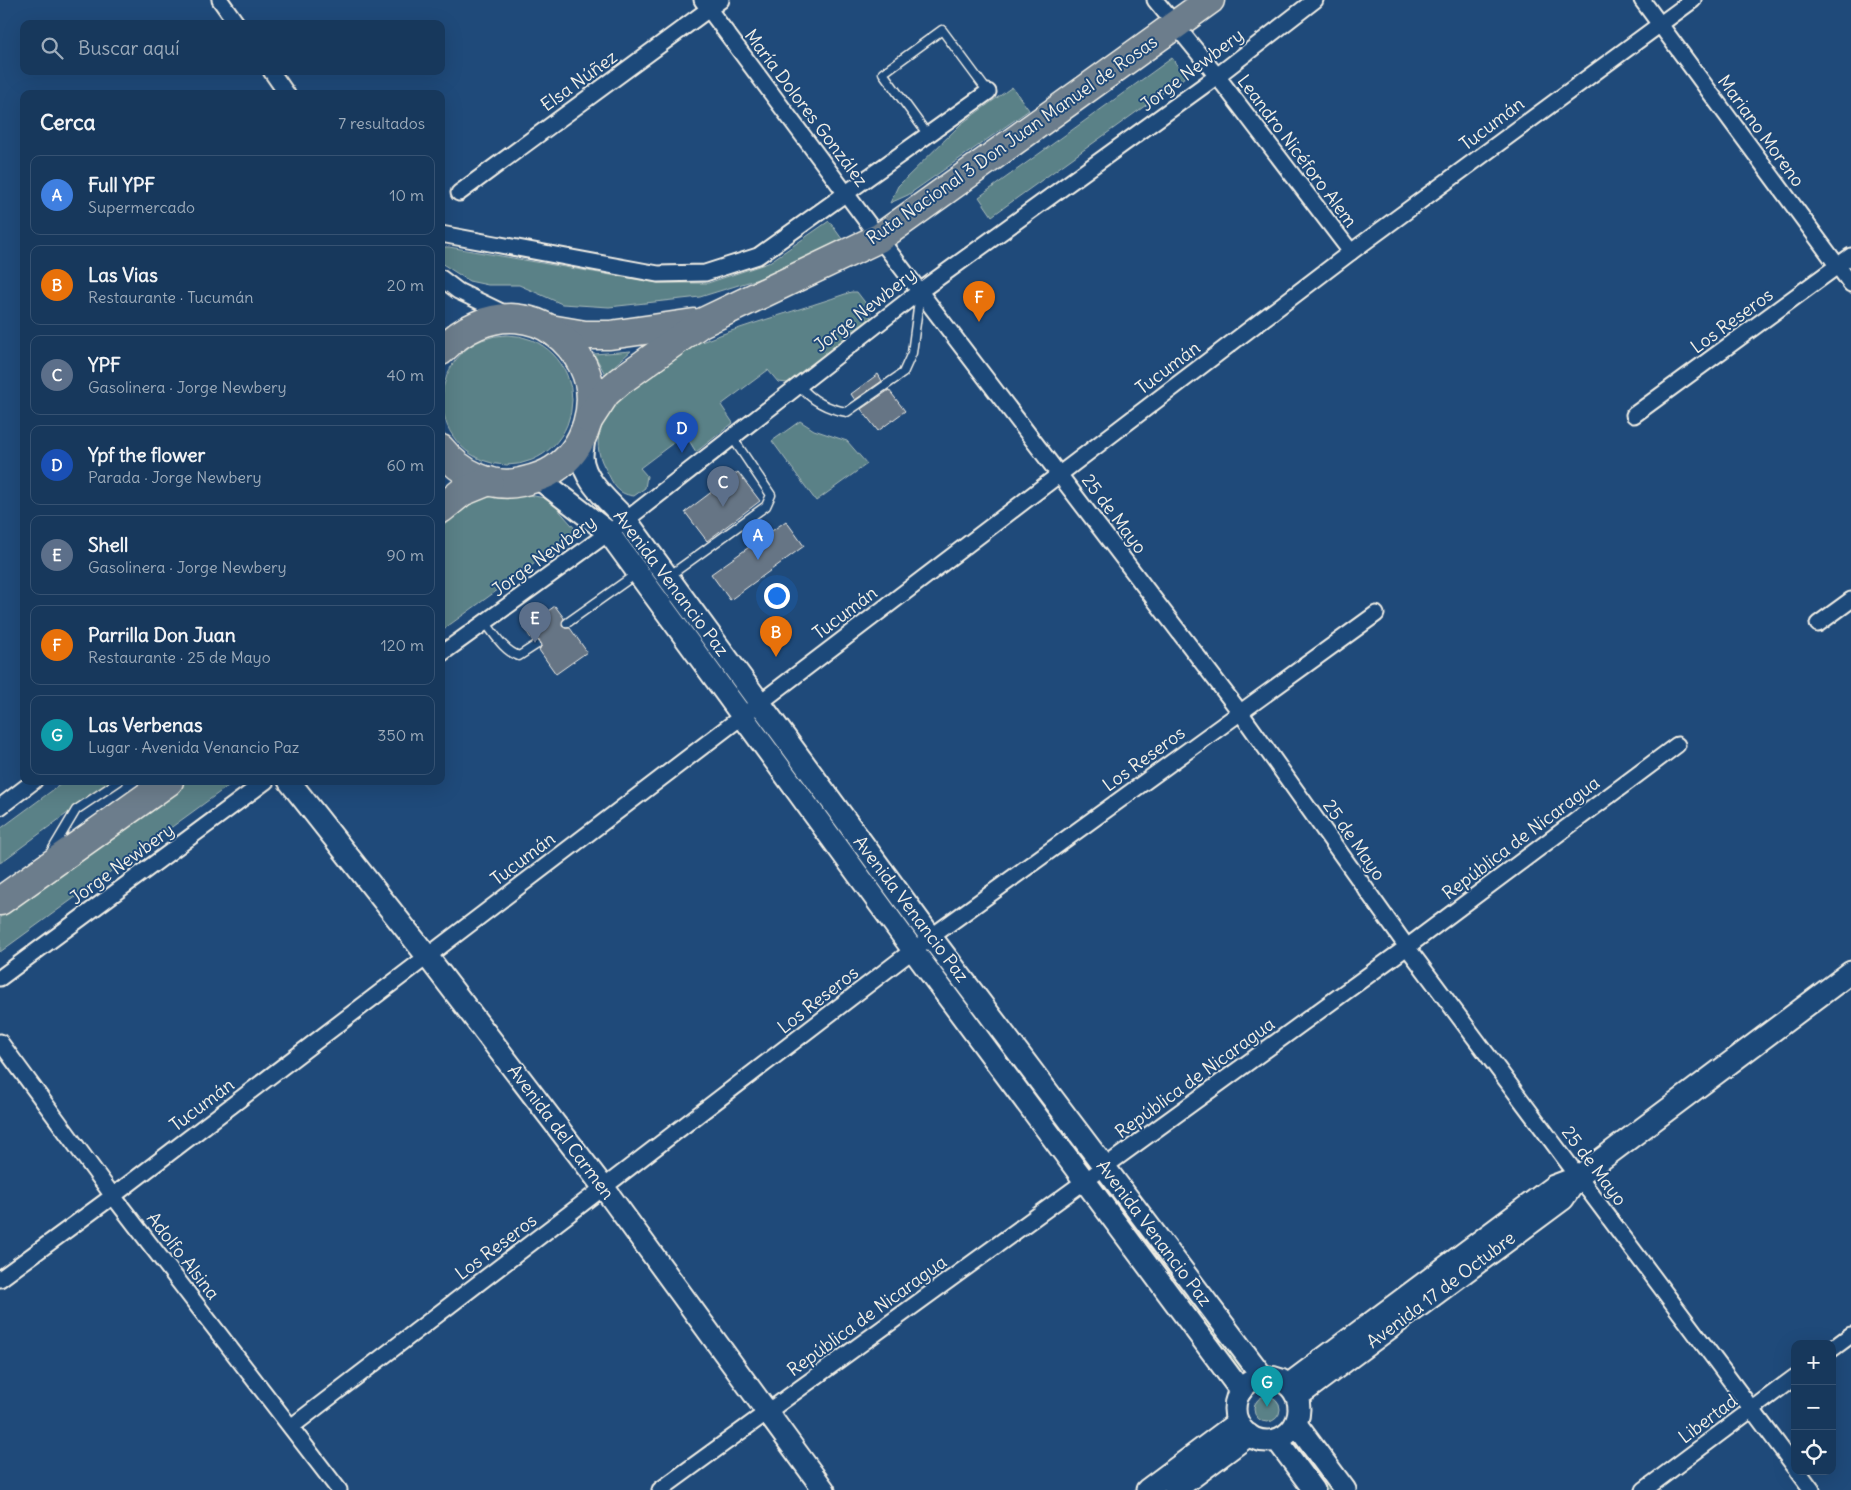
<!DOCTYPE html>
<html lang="es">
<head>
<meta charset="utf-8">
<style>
  body { margin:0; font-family:Delius,sans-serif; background:#203f62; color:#f1f3f6 }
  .controls { position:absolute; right:15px; bottom:15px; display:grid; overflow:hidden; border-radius:10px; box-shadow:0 5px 20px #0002 }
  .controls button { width:45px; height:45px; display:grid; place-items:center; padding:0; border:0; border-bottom:1px solid #365272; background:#17385c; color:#f1f3f6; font:25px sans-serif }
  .you { position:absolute; left:776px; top:595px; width:18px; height:18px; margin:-12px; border:4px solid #fff; border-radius:50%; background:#1a73e8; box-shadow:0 0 0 8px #1a73e833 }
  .badge { display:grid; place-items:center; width:32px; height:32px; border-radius:50%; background:#bca0f2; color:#fff; font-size:16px; font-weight:700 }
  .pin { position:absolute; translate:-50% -41px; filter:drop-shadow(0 1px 2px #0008) }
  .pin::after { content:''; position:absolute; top:26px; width:18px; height:15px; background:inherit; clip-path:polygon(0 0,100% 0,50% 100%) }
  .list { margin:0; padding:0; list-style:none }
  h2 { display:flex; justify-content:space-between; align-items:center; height:65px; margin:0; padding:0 20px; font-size:21px }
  h2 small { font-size:16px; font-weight:400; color:#9eacbb }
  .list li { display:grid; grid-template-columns:32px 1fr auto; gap:15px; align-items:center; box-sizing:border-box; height:80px; margin:0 10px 10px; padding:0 10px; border:1px solid #365272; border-radius:10px }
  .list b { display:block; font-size:19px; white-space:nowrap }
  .list p { margin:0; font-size:16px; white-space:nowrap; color:#9eacbb }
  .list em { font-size:16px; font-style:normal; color:#9eacbb }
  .icon { flex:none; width:28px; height:28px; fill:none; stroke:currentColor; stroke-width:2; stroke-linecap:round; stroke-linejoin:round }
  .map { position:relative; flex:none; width:1851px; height:1490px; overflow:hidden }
  .search { position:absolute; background:#17385c; box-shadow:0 5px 20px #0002; left:20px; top:20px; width:425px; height:55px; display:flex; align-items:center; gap:12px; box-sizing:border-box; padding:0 18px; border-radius:10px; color:#9eacbb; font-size:19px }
  .panel { position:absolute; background:#17385c; box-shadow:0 5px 20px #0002; left:20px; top:90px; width:425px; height:695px; border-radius:10px }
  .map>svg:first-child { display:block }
  .green { fill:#5a8187; stroke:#a7b9b8 }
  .building { fill:#667485; stroke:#f4f1e8 }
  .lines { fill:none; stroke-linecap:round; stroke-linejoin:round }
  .lane-casing { stroke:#f4f1e8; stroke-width:11 }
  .street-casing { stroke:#f4f1e8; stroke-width:19 }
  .secondary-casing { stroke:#f4f1e8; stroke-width:25 }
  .highway-casing { stroke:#f4f1e8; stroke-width:31 }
  .lane { stroke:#1f4a7a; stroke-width:8 }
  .street { stroke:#1f4a7a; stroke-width:15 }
  .secondary { stroke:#1f4a7a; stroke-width:21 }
  .highway { stroke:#6c7d8c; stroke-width:28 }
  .labels { text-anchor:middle; stroke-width:4; stroke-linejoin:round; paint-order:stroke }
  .street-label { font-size:18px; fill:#f4f1e8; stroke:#1f4a7a }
</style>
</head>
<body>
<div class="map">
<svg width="1851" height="1490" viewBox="0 0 1851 1490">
  <rect width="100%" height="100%" fill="#1f4a7a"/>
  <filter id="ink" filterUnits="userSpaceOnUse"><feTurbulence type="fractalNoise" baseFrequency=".02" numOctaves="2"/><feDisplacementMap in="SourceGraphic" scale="10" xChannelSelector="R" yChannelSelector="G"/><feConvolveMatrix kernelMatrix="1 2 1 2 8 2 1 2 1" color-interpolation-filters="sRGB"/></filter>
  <g filter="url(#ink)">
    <!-- green -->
    <g class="green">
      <polygon points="1172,58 1185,77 992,216 979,197"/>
      <polygon points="1012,87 1029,110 908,195 890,203 898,186 961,124"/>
      <polygon points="829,221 842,239 787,270 700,297 609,307 562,304 519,285 488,285 469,281 441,263 441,247 449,247 657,283 708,283 768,263"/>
      <path d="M851 292H857L870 309 871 319 788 383 778 382 768 370 721 405 733 423 696 452 685 434 640 468 647 476 645 488 634 496C615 494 613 482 604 466 576 413 654 361 696 344 746 324 800 310 851 292Z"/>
      <circle cx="507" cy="400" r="65"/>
      <polygon points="631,351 605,374 594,354"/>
      <polygon points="800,421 814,430 847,441 867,464 816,501 772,441"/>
      <polygon points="499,493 520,493 549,499 578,532 441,631 441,520 474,497"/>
      <polygon points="65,781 111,781 0,863 0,829"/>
      <polygon points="185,781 235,781 0,952 0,915"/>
      <polygon points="946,966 1085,1154 1077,1160 938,972"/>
      <polygon points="1105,1180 1244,1368 1236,1374 1097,1186"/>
      <circle cx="1267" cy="1409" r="13"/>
      <polygon points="1302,1440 1338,1490 1326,1490 1293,1446"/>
    </g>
    <!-- building -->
    <g class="building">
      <polygon points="878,374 882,381 855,400 851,394"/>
      <polygon points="889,390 905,411 878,431 861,409"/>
      <polygon points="738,472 760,501 707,541 685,512"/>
      <polygon points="786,521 804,546 730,600 711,574"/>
      <polygon points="555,606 564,618 562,626 565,628 570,628 587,652 556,674 539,650 542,645 540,642 533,641 524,628"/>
    </g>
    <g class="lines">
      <defs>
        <g id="lane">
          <polyline points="928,135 883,73 942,30 988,92"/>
          <path d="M799 385C812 401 827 409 847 412L903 373 912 353 920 293"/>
          <polyline points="669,576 766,506 771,495 732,437"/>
          <path d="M485 622C495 635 504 651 519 656L536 645"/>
          <polyline points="567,623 636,574"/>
          <polyline points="51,852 76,810 119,781"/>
        </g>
        <g id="street">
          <polyline points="220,0 237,24"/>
          <polyline points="702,0 879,238 1240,712 1407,947 1795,1467"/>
          <polyline points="1155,0 1217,76 1351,252"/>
          <polyline points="1642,0 1851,284"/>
          <polyline points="271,71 287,94"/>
          <polyline points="459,193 721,0"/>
          <polyline points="441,234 658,274 705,273 758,256 988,92"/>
          <polyline points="441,278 458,291 508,315"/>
          <polyline points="1634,415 1851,256"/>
          <polyline points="1818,624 1851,600"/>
          <polyline points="441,654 626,520 920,291 1217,76 1315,0"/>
          <polyline points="0,807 34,781"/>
          <polyline points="0,978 266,781"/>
          <polyline points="0,1042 113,1196 339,1490"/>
          <polyline points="0,1279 113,1196 1351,252 1693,0"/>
          <polyline points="1832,1349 1851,1335"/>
          <polyline points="291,1427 913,950 1376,614"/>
          <polyline points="1798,1471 1812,1490"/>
          <polyline points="660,1490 1407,947 1677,745"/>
          <polyline points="1644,1490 1795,1377"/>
        </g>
        <g id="secondary">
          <path d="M585 433C584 441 582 449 582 457 584 482 610 502 626 520L931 937 1263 1377"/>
          <polyline points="538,478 608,532 913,950 1241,1391"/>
          <polyline points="289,781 427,956 604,1188 824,1490"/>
          <circle cx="1267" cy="1409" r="32"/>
          <polyline points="1288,1385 1554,1186 1578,1177 1851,972"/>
          <polyline points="1297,1397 1563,1199 1578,1177"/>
          <polyline points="1296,1424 1345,1490"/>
          <polyline points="1277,1440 1314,1490"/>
          <polyline points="1147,1490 1238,1422"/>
          <polyline points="1175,1490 1249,1435"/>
        </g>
        <g id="highway">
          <polyline points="550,329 585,335 610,335 694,323"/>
          <path d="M441 351C485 304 552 306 583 366 601 402 586 449 553 470 543 477 532 479 521 482 491 489 460 473 441 449"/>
          <polyline points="589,419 606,393 620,381 701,323 879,238 1210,0"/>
          <polyline points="441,509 462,492 489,481"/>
          <polyline points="0,901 169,781"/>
        </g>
      </defs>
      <!-- lane casing -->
      <use href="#lane" class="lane-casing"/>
      <!-- street casing -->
      <use href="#street" class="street-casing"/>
      <!-- secondary casing -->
      <use href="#secondary" class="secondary-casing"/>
      <!-- highway casing -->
      <use href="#highway" class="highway-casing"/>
      <!-- lane -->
      <use href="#lane" class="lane"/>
      <!-- street -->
      <use href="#street" class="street"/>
      <!-- secondary -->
      <use href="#secondary" class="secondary"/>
      <!-- highway -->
      <use href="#highway" class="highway"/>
    </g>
  </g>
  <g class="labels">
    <!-- street labels -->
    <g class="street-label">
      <text transform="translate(1192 70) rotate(-37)" y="6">Jorge Newbery</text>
      <text transform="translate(579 81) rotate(-36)" y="6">Elsa Núñez</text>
      <text transform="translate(806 108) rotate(53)" y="6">María Dolores González</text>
      <text transform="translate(1492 124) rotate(-37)" y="6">Tucumán</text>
      <text transform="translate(1761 131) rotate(54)" y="6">Mariano Moreno</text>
      <text transform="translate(1012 140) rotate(-35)" y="6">Ruta Nacional 3 Don Juan Manuel de Rosas</text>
      <text transform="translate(1297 151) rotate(53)" y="6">Leandro Nicéforo Alem</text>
      <text transform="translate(865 310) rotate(-38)" y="6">Jorge Newbery</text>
      <text transform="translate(1732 321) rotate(-36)" y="6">Los Reseros</text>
      <text transform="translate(1168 368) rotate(-37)" y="6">Tucumán</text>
      <text transform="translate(1114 514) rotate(53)" y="6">25 de Mayo</text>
      <text transform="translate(544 556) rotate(-36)" y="6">Jorge Newbery</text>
      <text transform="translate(671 583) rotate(53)" y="6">Avenida Venancio Paz</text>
      <text transform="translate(845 613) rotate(-37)" y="6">Tucumán</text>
      <text transform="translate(1144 759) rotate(-36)" y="6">Los Reseros</text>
      <text transform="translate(1521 838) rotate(-37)" y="6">República de Nicaragua</text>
      <text transform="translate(1354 840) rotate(55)" y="6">25 de Mayo</text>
      <text transform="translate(523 859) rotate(-37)" y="6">Tucumán</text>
      <text transform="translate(122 864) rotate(-36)" y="6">Jorge Newbery</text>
      <text transform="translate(911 909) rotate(53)" y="6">Avenida Venancio Paz</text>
      <text transform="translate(818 1000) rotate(-38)" y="6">Los Reseros</text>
      <text transform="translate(1195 1078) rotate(-36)" y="6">República de Nicaragua</text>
      <text transform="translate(202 1105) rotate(-37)" y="6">Tucumán</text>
      <text transform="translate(561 1132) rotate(53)" y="6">Avenida del Carmen</text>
      <text transform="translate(1594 1166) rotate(53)" y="6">25 de Mayo</text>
      <text transform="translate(1154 1233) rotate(53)" y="6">Avenida Venancio Paz</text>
      <text transform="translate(496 1247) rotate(-37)" y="6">Los Reseros</text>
      <text transform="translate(183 1256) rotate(52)" y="6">Adolfo Alsina</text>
      <text transform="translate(1441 1290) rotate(-37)" y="6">Avenida 17 de Octubre</text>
      <text transform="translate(867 1316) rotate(-36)" y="6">República de Nicaragua</text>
      <text transform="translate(1708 1419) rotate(-37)" y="6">Libertad</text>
    </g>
  </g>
</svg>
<div class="controls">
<button>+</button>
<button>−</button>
<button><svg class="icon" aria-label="locate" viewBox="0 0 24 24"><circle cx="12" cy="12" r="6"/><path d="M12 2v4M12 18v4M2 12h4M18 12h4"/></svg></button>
</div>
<div class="you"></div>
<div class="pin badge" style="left:758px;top:560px;background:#3f7fe0">A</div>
<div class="pin badge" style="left:776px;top:657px;background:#e8710a">B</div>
<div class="pin badge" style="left:723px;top:507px;background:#5c6f8a">C</div>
<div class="pin badge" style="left:682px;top:453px;background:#1a4fb4">D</div>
<div class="pin badge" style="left:535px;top:643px;background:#5c6f8a">E</div>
<div class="pin badge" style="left:979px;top:322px;background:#e8710a">F</div>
<div class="pin badge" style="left:1267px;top:1407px;background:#0f9aa8">G</div>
<div class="search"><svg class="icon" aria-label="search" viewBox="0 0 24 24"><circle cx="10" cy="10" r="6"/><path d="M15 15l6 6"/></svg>Buscar aquí</div>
<section class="panel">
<h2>Cerca<small>7 resultados</small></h2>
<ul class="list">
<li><span class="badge" style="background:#3f7fe0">A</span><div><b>Full YPF</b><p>Supermercado</p></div><em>10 m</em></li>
<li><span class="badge" style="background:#e8710a">B</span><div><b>Las Vias</b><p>Restaurante · Tucumán</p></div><em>20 m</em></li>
<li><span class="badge" style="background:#5c6f8a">C</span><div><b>YPF</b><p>Gasolinera · Jorge Newbery</p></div><em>40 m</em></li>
<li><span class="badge" style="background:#1a4fb4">D</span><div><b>Ypf the flower</b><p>Parada · Jorge Newbery</p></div><em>60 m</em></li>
<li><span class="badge" style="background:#5c6f8a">E</span><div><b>Shell</b><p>Gasolinera · Jorge Newbery</p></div><em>90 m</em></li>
<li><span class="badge" style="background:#e8710a">F</span><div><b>Parrilla Don Juan</b><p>Restaurante · 25 de Mayo</p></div><em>120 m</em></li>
<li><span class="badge" style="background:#0f9aa8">G</span><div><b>Las Verbenas</b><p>Lugar · Avenida Venancio Paz</p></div><em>350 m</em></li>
</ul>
</section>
</div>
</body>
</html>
